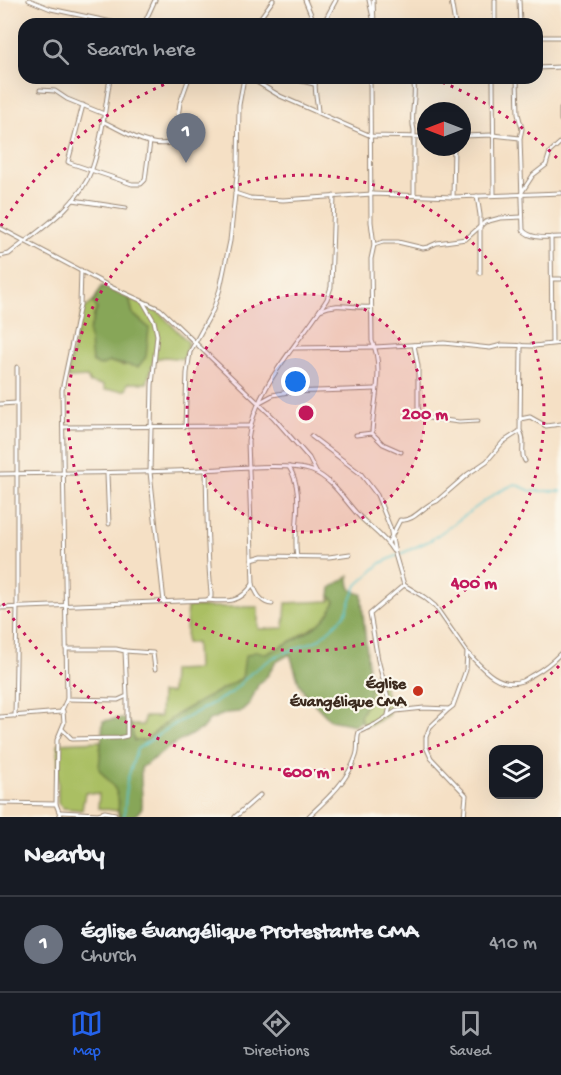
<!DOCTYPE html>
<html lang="en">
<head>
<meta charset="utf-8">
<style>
  body { margin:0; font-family:"Gochi Hand",sans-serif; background:#20242c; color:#f1f3f6 }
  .controls { position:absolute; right:18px; bottom:18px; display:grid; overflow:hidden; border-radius:12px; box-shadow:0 6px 24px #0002 }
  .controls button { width:54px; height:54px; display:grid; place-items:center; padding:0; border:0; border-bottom:2px solid #363941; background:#171b24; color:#f1f3f6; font:30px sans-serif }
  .compass { position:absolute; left:417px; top:102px; width:54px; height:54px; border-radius:50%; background:#171b24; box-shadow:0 6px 24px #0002; rotate:270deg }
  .you { position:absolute; left:296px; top:382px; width:21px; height:21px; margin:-15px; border:4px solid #fff; border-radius:50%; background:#1a73e8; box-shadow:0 0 0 9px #1a73e833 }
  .badge { display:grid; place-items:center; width:39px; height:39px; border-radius:50%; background:#2563eb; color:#fff; font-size:20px; font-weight:700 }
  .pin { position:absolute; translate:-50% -50px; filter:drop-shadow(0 2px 3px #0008) }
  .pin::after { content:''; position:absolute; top:32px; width:21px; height:18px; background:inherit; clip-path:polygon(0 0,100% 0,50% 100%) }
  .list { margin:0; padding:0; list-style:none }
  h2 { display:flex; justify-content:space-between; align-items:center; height:78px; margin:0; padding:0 24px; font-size:26px }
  h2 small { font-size:20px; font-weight:400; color:#9ea1a6 }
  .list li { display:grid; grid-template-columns:39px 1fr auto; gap:18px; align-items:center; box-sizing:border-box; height:96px; padding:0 24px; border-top:2px solid #363941 }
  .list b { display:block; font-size:22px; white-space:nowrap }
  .list p { margin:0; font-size:20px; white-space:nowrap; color:#9ea1a6 }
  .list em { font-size:20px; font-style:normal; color:#9ea1a6 }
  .icon { flex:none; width:33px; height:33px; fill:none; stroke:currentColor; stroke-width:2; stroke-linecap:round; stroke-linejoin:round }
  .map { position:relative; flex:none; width:561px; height:817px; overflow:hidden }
  .search { position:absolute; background:#171b24; box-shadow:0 6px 24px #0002; left:18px; right:18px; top:18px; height:66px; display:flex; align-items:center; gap:15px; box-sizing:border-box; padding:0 21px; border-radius:18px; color:#9ea1a6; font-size:22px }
  .sheet { height:174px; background:#171b24 }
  nav { display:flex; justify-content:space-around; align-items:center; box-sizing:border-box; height:84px; border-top:2px solid #363941; background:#171b24; font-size:16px; color:#9ea1a6 }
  nav a { display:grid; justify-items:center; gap:3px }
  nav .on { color:#2563eb }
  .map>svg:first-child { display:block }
  .green { fill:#aabf63; stroke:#727440; stroke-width:1.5 }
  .forest { fill:#87a659; stroke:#61683c; stroke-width:1.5 }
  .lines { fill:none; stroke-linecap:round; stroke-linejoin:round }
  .stream { stroke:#57c4cd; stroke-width:1.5 }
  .street-casing { stroke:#988572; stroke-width:5 }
  .street { stroke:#fff; stroke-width:3 }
  .ring { fill:none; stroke:#c2185b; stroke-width:3; stroke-dasharray:3 6 }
  .poi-dot { fill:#c8321e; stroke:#fbf7ec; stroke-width:2 }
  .labels { text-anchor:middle; stroke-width:4.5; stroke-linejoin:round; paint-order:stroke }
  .poi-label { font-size:16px; font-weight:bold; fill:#3b2a1e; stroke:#fbf7ec; text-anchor:end }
  .centre { fill:#c2185b; stroke:#fbf7ec; stroke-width:3 }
  .ring-label { font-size:18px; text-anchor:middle; font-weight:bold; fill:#c2185b; stroke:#fbf7ec; stroke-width:4.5; stroke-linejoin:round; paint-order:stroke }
</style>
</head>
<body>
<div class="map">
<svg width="561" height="817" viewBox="0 0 561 817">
  <rect width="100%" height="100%" fill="#fbf7ec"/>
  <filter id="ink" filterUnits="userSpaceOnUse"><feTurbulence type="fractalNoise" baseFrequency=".0167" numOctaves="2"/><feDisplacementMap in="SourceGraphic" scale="12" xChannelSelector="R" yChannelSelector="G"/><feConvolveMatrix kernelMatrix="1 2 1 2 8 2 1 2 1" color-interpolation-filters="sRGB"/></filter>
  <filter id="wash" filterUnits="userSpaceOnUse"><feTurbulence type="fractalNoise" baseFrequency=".008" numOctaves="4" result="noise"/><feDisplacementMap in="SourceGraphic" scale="24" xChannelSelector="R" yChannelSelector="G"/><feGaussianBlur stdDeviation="1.35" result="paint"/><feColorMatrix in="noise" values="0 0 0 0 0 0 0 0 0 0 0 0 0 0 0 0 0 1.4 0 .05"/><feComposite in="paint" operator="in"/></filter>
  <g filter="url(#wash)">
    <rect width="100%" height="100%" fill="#f5e0c5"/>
    <!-- green -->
    <g class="green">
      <polygon points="129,298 159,312 188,342 184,359 165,357 154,359 147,383 128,383 126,390 105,390 103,385 90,383 87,377 68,378 68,368 83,310 93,302 97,308 93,317 110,362 124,366 149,328 133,314"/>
      <polygon points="330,596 335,600 333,608 321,623 293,640 266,654 242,678 179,713 145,740 134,741 131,725 143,725 144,717 160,717 161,693 171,693 172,670 197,669 196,643 186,643 187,607 258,607 258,629 284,628 286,603 330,601"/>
      <polygon points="382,680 390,707 388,715 371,725 365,726 361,721 360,716 367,703 371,685"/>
      <polygon points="101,741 100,753 104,775 115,787 120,800 118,812 122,817 118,817 118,811 98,808 99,794 85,792 82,810 63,808 58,803 58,743"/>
    </g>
    <!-- forest -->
    <g class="forest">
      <polygon points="102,286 129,298 133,314 149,328 146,357 138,367 110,362 99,366 92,362 89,331 97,309 93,302"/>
      <path d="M349 576C349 587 350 592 362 594 362 621 368 647 368 673L382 680 371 685 367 703 360 716 361 721 355 725 330 720 306 695 299 683 290 654 276 662 268 675 258 685 250 703 240 712 227 713 209 720 202 729 174 744 141 768C140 782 143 794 142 808L134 817H122L118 812C121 788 111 785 99 769L103 721 123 718 131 725 134 741 145 740 179 713 242 678 245 656 257 651 266 654 274 650C295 639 328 626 335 601L330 596 331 588Z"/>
    </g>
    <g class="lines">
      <!-- stream -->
      <polyline class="stream" points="124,817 127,781 137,749 175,724 231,693 252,672 274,657 318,640 345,615 357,585 381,563 431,540 496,493 515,484 531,491 561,491"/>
    </g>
  </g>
  <g filter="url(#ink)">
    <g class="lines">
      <defs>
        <g id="street">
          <polyline points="29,0 51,9 121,24"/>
          <polyline points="305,0 315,24"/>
          <polyline points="369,0 373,18"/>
          <polyline points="373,0 374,24"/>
          <polyline points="451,0 455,24"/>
          <polyline points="519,0 520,24"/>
          <polyline points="144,24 155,0"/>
          <polyline points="256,24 273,0"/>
          <polyline points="323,24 336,0"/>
          <polyline points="495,24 495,0"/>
          <polyline points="537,37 561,37"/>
          <polyline points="537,68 561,67"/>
          <polyline points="250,78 280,96 371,136 426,137"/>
          <polyline points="289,78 314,84"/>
          <path d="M316 78C313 88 318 102 318 113"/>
          <path d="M370 78 371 222 374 245 371 259 372 341C385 368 373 403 372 433"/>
          <path d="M413 78C418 95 409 113 414 130V195"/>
          <polyline points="493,78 494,195"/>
          <path d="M517 78 518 114 522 129 520 138 523 230C531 240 549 237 561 237"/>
          <polyline points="40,90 55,91 67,99 104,114"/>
          <polyline points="83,105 68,162 70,163 132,184 141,184 145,180 150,142"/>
          <polyline points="561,109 561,120"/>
          <path d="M104 122C122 130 148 148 169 143L175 136 180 103 189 78"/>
          <polyline points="462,136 493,135 520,138"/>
          <polyline points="522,192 533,175 546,165 550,152 561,142"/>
          <polyline points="235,193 250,198 283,200 372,194 453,197 561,193"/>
          <polyline points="477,196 480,215 480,273"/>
          <polyline points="453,197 454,147"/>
          <polyline points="73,200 126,208"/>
          <polyline points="0,228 111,287 160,309 274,418 309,458 316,472"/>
          <polyline points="551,237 552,343"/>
          <polyline points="374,245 383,242 398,242 423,248 428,247 437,243 466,239 485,222 500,218 522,217"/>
          <path d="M0 256 9 254C39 230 78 207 92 169 102 140 105 108 110 78"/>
          <polyline points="552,279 561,279"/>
          <polyline points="143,302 154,321 157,335 152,385 150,472 164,602"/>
          <path d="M320 310C340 301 352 309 371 307"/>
          <polyline points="414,345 418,366 418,407 421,417 459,422 478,421"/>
          <polyline points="294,348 375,347 444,343 490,348 502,345 534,346 561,343"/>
          <polyline points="260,402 273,395 288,392 376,389"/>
          <polyline points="0,404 17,403"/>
          <polyline points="520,419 530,417 546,426 561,424"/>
          <polyline points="185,426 187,373 190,352 213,310 220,289 230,241 238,166 239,105 244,78"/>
          <polyline points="63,427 250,426"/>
          <path d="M520 431C527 441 519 452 525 461"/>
          <polyline points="356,435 372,433 383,444 401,452"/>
          <path d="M289 467C306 494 292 527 297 557"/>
          <path d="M206 470C207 511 207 552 211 593V597L207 600"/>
          <path d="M0 474C67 473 135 473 202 470 229 469 288 462 312 471 333 479 346 503 361 518 372 529 385 537 393 551"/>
          <polyline points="107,474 109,524"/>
          <path d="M388 543 400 520C415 522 423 505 437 501L468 474 487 461 503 442 520 431 521 345"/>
          <polyline points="252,559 263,556 329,557 350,554"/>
          <path d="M253 584C256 594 261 603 272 604"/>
          <path d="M0 608 207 600C229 602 240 603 253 584L248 441C254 387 299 344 327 299L331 287 334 196"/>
          <polyline points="66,649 116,649 125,651 127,696 118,700 67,699"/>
          <polyline points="125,651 153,653 155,669"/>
          <path d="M469 654C482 668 499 689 522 681 526 679 530 676 534 674 545 668 552 662 561 653"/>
          <polyline points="449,709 430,727 426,737 426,747 431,758 466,795 464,817"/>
          <polyline points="388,715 390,706 378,660 370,614 404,585"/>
          <polyline points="15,716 17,608 17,367"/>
          <polyline points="0,717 61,712 67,699 62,390 80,305 81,270"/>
          <polyline points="62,729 72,739 118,738 127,736 127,697"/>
          <polyline points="0,803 56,804 61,817"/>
          <polyline points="56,804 57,740 64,723 63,711"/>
          <polyline points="60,812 98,814 105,812 115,814"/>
          <polyline points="235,817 260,795"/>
          <path d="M308 817C326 800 348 781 356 756 359 748 356 740 359 732L376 724 396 711 424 708 449 709 453 706 466 670 467 652 435 606 424 597 404 585 395 554 390 527 377 495 361 474 311 436"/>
        </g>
      </defs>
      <!-- street casing -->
      <use href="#street" class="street-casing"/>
      <!-- street -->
      <use href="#street" class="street"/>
    </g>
  </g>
  <!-- distance rings -->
  <circle cx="306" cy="413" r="119" fill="#c2185b" fill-opacity=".12"/>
  <g class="ring">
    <circle cx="306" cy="413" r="119"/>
    <circle cx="306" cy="413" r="238"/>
    <path d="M559 666A358 358 0 0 1 1 600M1 226A358 358 0 0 1 178 79M434 79A358 358 0 0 1 559 160"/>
  </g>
  <!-- markers -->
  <circle class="poi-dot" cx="418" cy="691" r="6"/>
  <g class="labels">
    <!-- poi labels -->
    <g class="poi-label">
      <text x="406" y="688">Église<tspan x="406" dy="18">Évangélique CMA</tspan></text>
    </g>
  </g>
  <circle cx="306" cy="413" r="9" class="centre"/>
  <g class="ring-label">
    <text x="425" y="419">200 m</text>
    <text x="474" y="588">400 m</text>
    <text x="306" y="777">600 m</text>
  </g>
</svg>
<div class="controls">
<button><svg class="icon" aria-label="layers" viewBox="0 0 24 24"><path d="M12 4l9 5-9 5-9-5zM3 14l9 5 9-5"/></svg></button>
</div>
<svg class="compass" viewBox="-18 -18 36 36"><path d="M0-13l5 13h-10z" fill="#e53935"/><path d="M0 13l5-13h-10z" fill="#9ea1a6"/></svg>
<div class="you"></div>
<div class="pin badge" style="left:186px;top:163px;background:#6b7280">1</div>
<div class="search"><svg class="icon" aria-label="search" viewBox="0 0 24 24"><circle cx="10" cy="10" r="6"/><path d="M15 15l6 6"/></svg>Search here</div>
</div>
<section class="sheet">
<h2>Nearby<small></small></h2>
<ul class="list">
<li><span class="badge" style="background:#6b7280">1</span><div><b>Église Évangélique Protestante CMA</b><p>Church</p></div><em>410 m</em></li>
</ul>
</section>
<nav>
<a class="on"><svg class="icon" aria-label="map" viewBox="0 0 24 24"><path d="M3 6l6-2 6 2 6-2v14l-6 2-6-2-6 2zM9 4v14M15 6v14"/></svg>Map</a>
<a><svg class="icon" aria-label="directions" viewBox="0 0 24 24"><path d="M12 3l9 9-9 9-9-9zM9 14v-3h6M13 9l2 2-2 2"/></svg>Directions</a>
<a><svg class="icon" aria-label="saved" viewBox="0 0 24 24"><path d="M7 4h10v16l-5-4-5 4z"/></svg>Saved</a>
</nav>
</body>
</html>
